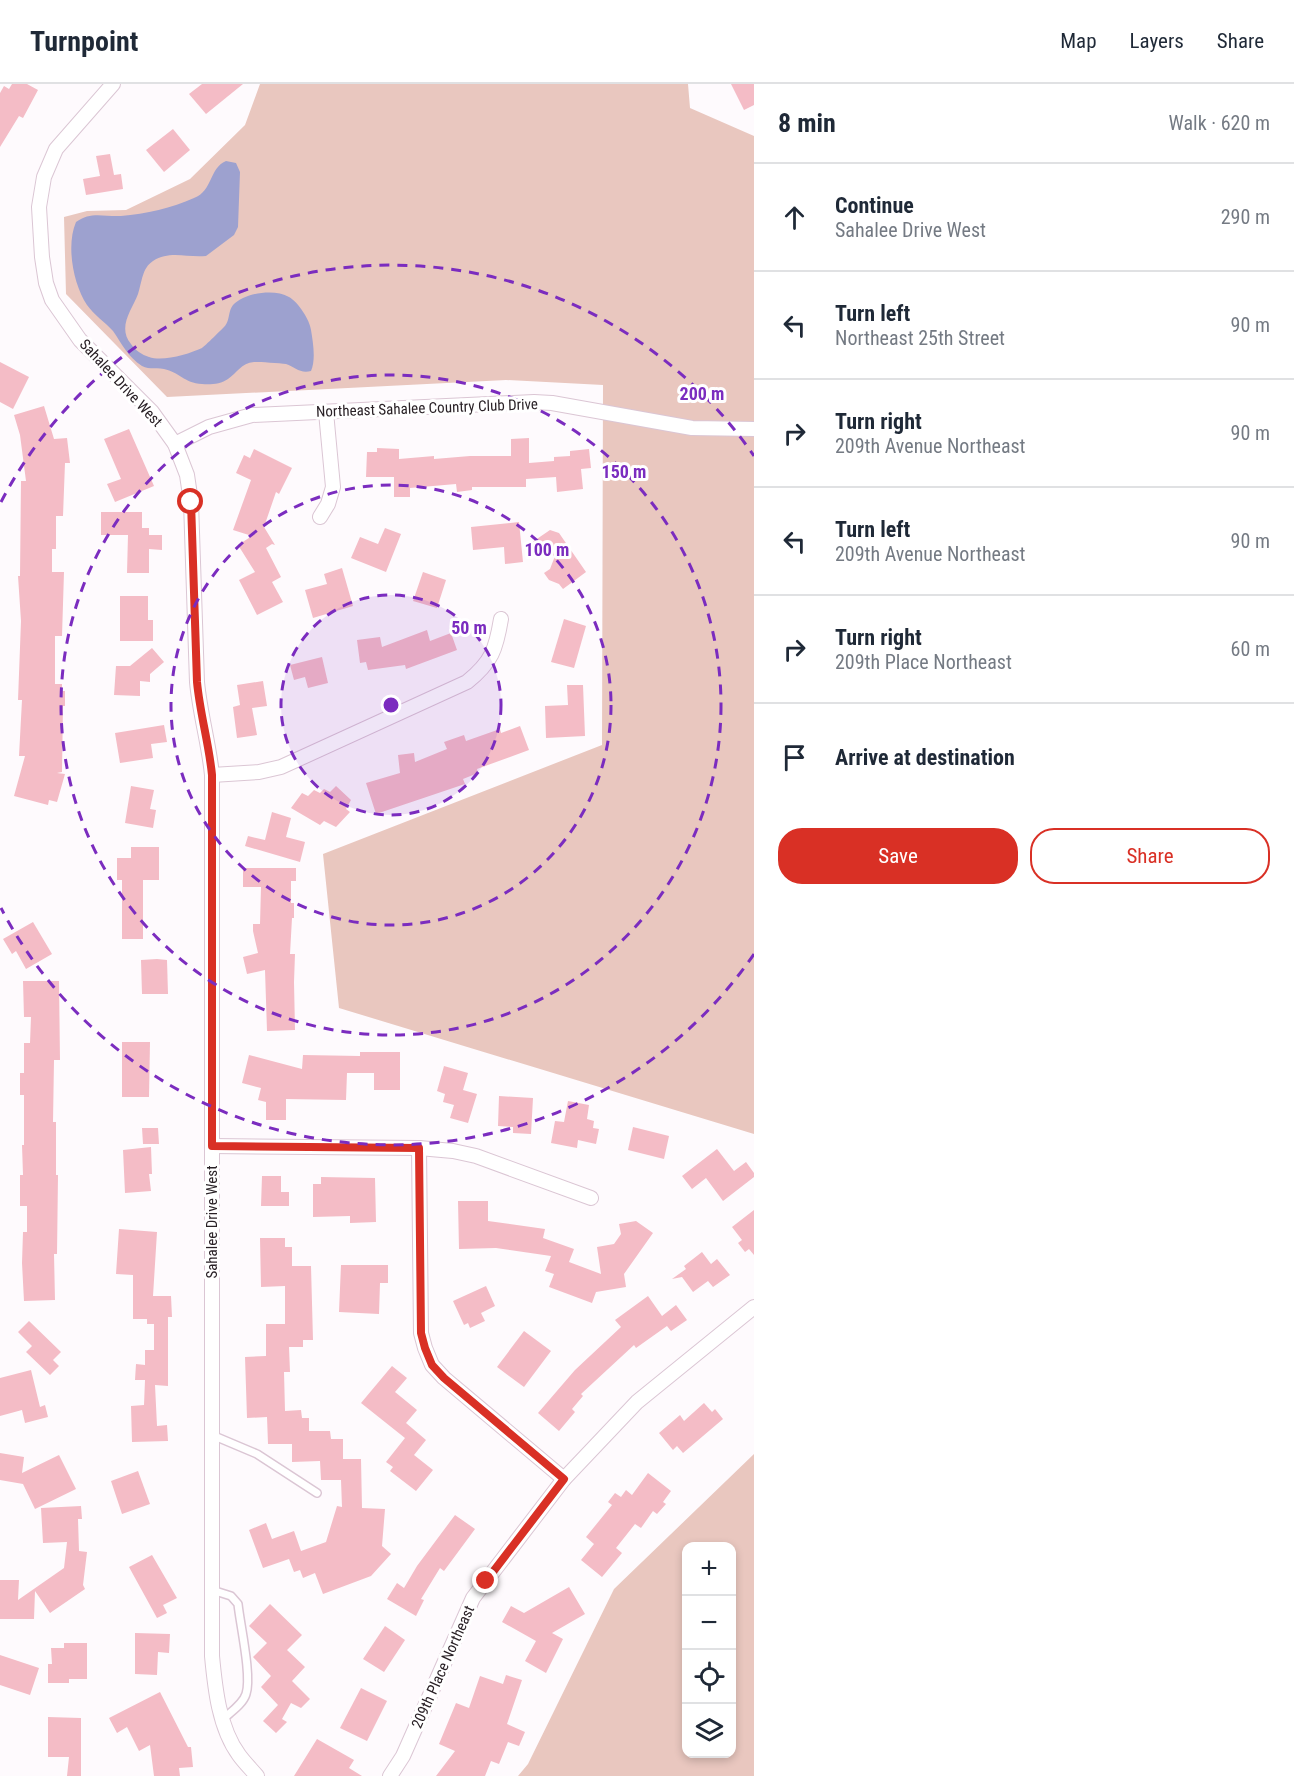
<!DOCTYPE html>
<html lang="en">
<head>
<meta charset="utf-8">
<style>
  body { margin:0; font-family:"Roboto Condensed",sans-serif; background:#f2f2f3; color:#1f2937 }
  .controls { position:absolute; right:18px; bottom:18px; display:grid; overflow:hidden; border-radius:12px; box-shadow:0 3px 9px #0003 }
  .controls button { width:54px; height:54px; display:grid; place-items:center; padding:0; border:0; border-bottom:2px solid #e0e1e3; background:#fff; color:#1f2937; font:30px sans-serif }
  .stop { position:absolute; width:18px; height:18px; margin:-14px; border:4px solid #d93025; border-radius:50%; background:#fff }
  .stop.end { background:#d93025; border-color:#fff; box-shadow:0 2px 6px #0008 }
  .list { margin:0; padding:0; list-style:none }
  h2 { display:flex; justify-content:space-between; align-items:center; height:78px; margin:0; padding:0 24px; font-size:26px }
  h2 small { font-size:20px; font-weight:400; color:#747a83 }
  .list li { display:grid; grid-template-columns:39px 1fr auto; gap:18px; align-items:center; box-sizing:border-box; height:108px; padding:0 24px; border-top:2px solid #e0e1e3 }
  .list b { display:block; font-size:22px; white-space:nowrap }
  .list p { margin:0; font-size:20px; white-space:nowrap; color:#747a83 }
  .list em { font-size:20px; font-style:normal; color:#747a83 }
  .actions { display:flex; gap:12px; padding:18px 24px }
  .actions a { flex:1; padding:14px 0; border:2px solid #d93025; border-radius:24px; text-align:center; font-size:21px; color:#d93025 }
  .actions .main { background:#d93025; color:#fff }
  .icon { flex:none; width:33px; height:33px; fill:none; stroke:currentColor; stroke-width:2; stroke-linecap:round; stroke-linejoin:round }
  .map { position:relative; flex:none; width:754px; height:1692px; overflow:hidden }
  header { display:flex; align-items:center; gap:36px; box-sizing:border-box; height:84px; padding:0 30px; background:#fff; border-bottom:2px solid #e0e1e3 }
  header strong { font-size:28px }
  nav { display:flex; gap:33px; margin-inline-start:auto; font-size:21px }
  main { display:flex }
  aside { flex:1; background:#fff }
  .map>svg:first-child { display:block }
  .green { fill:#e9c7bf; fill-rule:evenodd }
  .water { fill:#9da1cf }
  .building { fill:#f4bcc6 }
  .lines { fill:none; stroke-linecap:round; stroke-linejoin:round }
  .lane-casing { stroke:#dbc6d4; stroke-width:10 }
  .street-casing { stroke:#dbc6d4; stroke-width:16 }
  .lane { stroke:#fff; stroke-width:7 }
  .street { stroke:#fff; stroke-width:14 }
  .route { stroke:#d93025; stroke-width:8 }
  .ring { fill:none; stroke:#7b2cbf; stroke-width:3; stroke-dasharray:10 8 }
  .labels { text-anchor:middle; stroke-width:6; stroke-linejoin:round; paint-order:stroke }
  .street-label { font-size:15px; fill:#292126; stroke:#fff }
  .centre { fill:#7b2cbf; stroke:#fff; stroke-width:3 }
  .ring-label { font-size:18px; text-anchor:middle; font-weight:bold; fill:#7b2cbf; stroke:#fff; stroke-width:6; stroke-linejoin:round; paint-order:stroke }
</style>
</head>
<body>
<header>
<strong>Turnpoint</strong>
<nav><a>Map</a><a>Layers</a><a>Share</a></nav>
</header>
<main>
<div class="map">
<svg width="754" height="1692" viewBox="0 0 754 1692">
  <rect width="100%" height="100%" fill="#fefafd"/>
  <!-- green -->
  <g class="green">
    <polygon points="260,0 688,0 690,24 754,52 754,1050 339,924 323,770 602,661 603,301 506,296 167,313 66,210 64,133 87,127 126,126 190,95 245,41"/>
    <path d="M754 1370V1692H518L528 1680 614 1505ZM686 1462H732V1670H686Z"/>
  </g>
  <!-- water -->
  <path class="water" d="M226 77 236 79 240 88 238 143 234 151 206 172C187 174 170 166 153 177 142 184 142 198 138 210 132 226 117 243 131 260 135 266 142 271 149 273 163 278 189 270 202 264 204 263 223 244 225 242 230 236 228 227 233 221 245 209 274 204 289 213 298 218 310 236 311 246 313 258 316 276 311 287 300 290 295 283 286 280 280 279 260 278 254 278 241 279 237 289 228 295 221 300 210 301 202 300 184 299 179 288 164 285 157 283 150 286 142 282 128 273 122 260 113 247 105 238 94 231 87 221 73 200 66 161 76 138 91 127 104 133 121 132 146 130 172 124 194 114 213 107 209 84 226 77Z"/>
  <!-- building -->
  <g class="building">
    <polygon points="12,0 27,0 38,6 23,34 19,32 0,63 0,9 4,2 9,5"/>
    <polygon points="202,0 243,0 206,30 189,10"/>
    <polygon points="731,0 754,0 754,21 744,26"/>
    <polygon points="173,45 190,66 164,88 146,66"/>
    <polygon points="110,70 114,91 121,90 123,105 86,111 83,95 100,92 96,72"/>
    <polygon points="0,278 29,293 13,325 0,318"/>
    <polygon points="44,322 54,355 67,354 70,379 65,379 63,432 56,432 56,465 52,465 52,488 64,488 62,552 55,552 55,600 62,600 62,607 65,607 65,622 63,622 62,688 57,689 65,690 57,718 49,716 48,721 14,712 25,672 19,672 22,616 18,616 21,537 18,492 20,492 21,397 26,397 20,351 14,331"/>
    <polygon points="129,345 154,402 115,418 107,400 121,395 104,355"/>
    <polygon points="529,354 529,379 554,377 554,373 570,372 570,367 589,365 591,384 581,385 583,405 557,408 556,393 526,395 526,403 472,403 472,406 457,408 456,400 410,404 410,413 394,413 394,393 366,393 367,368 377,368 377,364 399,365 399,375 434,372 434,375 470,372 511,372 511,355"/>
    <polygon points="254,365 292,384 279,410 276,408 264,443 275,461 272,460 266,464 281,493 272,498 283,518 257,531 239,496 255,488 238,461 252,452 233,446 251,396 236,389 244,371 250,374"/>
    <polygon points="101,428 142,428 142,444 149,444 149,451 162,451 162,466 149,465 149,489 127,489 128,451 101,451"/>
    <polygon points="519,438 523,478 505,480 504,463 473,466 471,443"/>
    <polygon points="385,444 401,450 386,488 351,474 360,453 378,460"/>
    <polygon points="550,446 559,449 586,488 563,505 559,500 549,496 544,489 550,485 555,472 528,461"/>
    <polygon points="342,484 353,522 313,534 305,506 327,500 324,490"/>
    <polygon points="423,488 446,496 437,524 413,517"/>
    <polygon points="120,512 148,512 148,536 153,536 153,557 120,557"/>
    <polygon points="564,535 586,542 574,584 551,578"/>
    <polygon points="427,546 430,557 451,549 457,566 406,585 405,581 368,586 366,578 360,579 357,556 380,553 382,563"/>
    <polygon points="152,564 164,578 150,590 150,598 140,597 140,612 114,611 116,582 130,582"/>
    <polygon points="322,573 328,599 308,604 305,593 294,596 290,581"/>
    <polygon points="263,597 267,622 252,624 257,651 237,654 233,623 240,621 237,601"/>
    <polygon points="567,601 583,601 585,652 546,654 545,622 568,621"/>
    <polygon points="164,641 167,658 151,660 153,674 120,679 115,649"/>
    <polygon points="520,642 529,666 477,685 478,689 463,695 465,700 376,730 366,699 400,689 398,671 414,669 415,678 447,665 444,658 464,651 466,657 500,645 501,649"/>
    <polygon points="131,702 154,706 150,725 156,726 153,744 125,739"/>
    <polygon points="336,702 351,716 346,725 350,728 336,743 324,737 320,741 291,724 302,709 308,712 314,706 320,709 324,705 330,708"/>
    <polygon points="272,728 291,734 286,753 305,758 300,778 245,762 248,752 265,756"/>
    <polygon points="131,763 159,763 159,796 143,796 143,855 122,855 122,796 117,796 117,774 131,774"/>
    <polygon points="243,784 296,784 296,797 291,797 291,819 294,819 294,834 292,834 290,870 295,870 294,898 295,946 267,947 265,886 247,890 243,873 258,869 253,847 253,840 260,840 261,803 243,803"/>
    <polygon points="33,838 52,870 26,885 16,867 12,870 3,855"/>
    <polygon points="157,875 167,876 168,910 142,910 141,876"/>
    <polygon points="23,897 59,897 60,976 54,976 53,1038 56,1038 56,1091 58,1091 57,1170 54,1170 55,1216 24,1217 22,1179 23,1148 27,1148 27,1122 20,1122 20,1091 23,1091 22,1061 24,1061 24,1011 20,1011 20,989 24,989 24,959 30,959 31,933 24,933"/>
    <polygon points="122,958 150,958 149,1013 122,1013"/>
    <polygon points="360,968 400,968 400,1006 374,1006 374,989 347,989 346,1016 286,1015 286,1036 266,1036 266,1018 258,1016 261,1004 242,999 249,971 302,985 303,971 360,972"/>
    <polygon points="444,982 468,989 463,1006 477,1010 468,1039 450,1034 454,1021 443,1018 445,1010 437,1007"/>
    <polygon points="499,1012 533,1014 531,1050 513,1049 513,1043 498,1042"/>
    <polygon points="568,1017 589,1021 587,1035 594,1037 593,1044 599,1045 596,1060 578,1056 577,1064 551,1059 555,1037 564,1038"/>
    <polygon points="633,1043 669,1052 664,1075 628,1066"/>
    <polygon points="142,1044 158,1044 159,1060 143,1060"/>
    <polygon points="151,1063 152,1090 149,1090 151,1107 125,1109 123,1066"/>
    <polygon points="717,1065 734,1087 746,1078 754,1089 754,1093 723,1117 706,1094 692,1105 682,1092"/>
    <polygon points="262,1092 281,1092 281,1108 289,1108 289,1122 261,1122"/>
    <polygon points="321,1093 375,1094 376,1138 350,1139 350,1132 313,1133 313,1100 321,1100"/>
    <polygon points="458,1117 488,1117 488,1137 545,1145 543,1154 574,1165 569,1178 601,1190 597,1163 614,1160 621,1150 619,1140 636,1137 653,1149 624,1190 626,1203 596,1208 592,1219 549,1203 554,1190 545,1187 551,1172 496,1164 459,1165"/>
    <polygon points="754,1126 754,1171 749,1165 745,1168 738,1159 742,1156 732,1143"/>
    <polygon points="119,1145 157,1148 153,1212 171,1212 172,1233 168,1233 168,1302 155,1301 157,1342 167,1341 168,1357 132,1358 131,1322 144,1321 145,1296 135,1296 136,1280 145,1281 145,1266 154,1266 154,1240 147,1240 147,1235 133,1235 133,1191 116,1190"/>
    <polygon points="260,1154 285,1154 285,1163 292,1163 292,1182 311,1182 313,1256 303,1256 303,1263 289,1263 290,1288 284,1288 285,1327 301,1326 302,1334 309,1334 309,1347 330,1347 331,1355 343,1355 343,1375 361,1375 362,1424 385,1425 382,1462 391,1470 371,1492 323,1510 315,1489 303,1494 300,1486 294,1488 289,1475 263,1484 249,1446 266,1439 272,1455 294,1447 301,1467 326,1458 337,1422 342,1423 341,1396 321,1396 320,1377 292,1378 292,1360 268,1360 267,1333 247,1334 245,1273 266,1272 266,1240 285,1240 285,1202 261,1203"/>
    <polygon points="702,1168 711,1180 717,1175 730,1191 713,1203 708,1197 693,1208 682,1193 672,1195 686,1185 684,1182"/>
    <polygon points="341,1181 388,1181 388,1199 380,1199 379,1230 339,1228"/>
    <polygon points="486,1202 495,1222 481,1229 485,1237 470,1244 468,1239 464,1241 453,1217"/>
    <polygon points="648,1212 662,1232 676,1221 687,1236 671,1247 667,1242 636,1264 634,1261 581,1310 583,1312 572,1325 575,1328 559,1347 538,1329 575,1286 621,1243 615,1236"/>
    <polygon points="29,1237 61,1268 53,1276 59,1282 50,1291 26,1268 32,1262 18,1248"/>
    <polygon points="524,1247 551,1267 524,1303 497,1283"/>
    <polygon points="392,1282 407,1294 395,1308 417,1326 406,1339 426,1356 414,1371 433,1386 416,1407 390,1387 393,1383 386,1378 405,1354 361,1319"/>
    <polygon points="31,1286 40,1323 45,1321 48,1333 25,1339 22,1326 0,1332 0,1294"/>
    <polygon points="704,1319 712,1328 715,1325 723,1335 683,1369 677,1362 673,1366 659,1349 680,1331 684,1337"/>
    <polygon points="0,1369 24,1373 22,1389 59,1371 76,1405 35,1425 23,1400 0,1396"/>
    <polygon points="138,1387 150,1420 122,1430 111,1397"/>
    <polygon points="648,1389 671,1407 663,1418 666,1420 657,1430 653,1427 641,1444 635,1440 616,1464 622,1469 602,1493 581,1476 594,1460 586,1453 612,1421 608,1418 615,1409 621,1413 626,1406 632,1411"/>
    <polygon points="81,1422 82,1435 78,1435 79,1467 87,1468 83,1501 85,1505 50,1529 35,1507 34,1535 0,1535 0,1496 19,1496 18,1516 64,1484 67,1458 43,1459 41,1424"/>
    <polygon points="455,1431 475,1445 444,1487 440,1484 421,1515 424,1516 416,1532 387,1515 397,1499 404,1504 417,1482"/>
    <polygon points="152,1471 177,1514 163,1521 167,1529 157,1534 129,1483"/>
    <polygon points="569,1503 585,1530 552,1549 563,1555 546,1589 525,1577 536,1557 502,1538 511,1522 524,1529"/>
    <polygon points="270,1520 302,1551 287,1566 305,1583 292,1597 310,1615 301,1624 291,1619 282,1635 287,1638 276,1649 263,1637 278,1621 261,1603 271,1592 253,1573 267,1559 249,1542"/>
    <polygon points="385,1542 405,1556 384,1588 363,1575"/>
    <polygon points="135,1549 170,1550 169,1569 158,1568 157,1591 135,1590"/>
    <polygon points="64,1559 87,1559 87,1595 69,1595 69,1599 48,1599 48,1580 52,1580 51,1564 64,1564"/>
    <polygon points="0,1571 39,1584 30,1611 0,1601"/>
    <polygon points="506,1591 522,1596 507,1640 525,1648 519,1662 508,1658 499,1680 491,1677 485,1692 436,1692 455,1667 439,1660 456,1619 469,1624 480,1592 503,1600"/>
    <polygon points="361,1604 387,1617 367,1657 340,1644"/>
    <polygon points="160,1608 188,1663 191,1663 193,1683 179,1684 180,1692 154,1692 150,1661 139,1667 127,1643 117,1649 109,1634"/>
    <polygon points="48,1633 81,1634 81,1692 67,1692 69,1673 48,1673"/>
    <polygon points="317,1655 354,1676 349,1684 362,1692 294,1692"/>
  </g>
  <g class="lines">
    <defs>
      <g id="lane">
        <polyline points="212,1351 257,1370 317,1409"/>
        <path d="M212 1506 231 1512 238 1520C240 1540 252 1592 246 1610 243 1620 231 1628 223 1635"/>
      </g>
      <g id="street">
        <path d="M113 0 56 65 44 93 39 123 42 173 46 199 52 216 80 256 152 328 175 360 187 391 191 418 197 598C200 630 209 660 212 691V1572C215 1604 219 1644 239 1671 244 1678 251 1685 257 1692"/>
        <polyline points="175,360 209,343 252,331 534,318 552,319 692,344 754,345"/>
        <polyline points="320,433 328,420 333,403 326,328"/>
        <path d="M212 691 259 688 281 683 467 598C492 578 496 565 501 535"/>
        <polyline points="212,1062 419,1064 453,1067 476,1072 591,1114"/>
        <polyline points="419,1064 421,1249 425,1264 432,1281 444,1294 564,1395"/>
        <polyline points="390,1692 403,1672 473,1514 564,1395 637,1318 754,1223"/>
      </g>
    </defs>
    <!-- lane casing -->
    <use href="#lane" class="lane-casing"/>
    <!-- street casing -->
    <use href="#street" class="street-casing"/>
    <!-- lane -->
    <use href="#lane" class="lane"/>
    <!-- street -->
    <use href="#street" class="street"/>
  </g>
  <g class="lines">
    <!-- route -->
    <path class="route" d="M191 418 197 598C200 630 209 660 212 691V1062L419 1064 421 1249 425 1264 432 1281 444 1294 564 1395 486 1497"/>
  </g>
  <!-- distance rings -->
  <circle cx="391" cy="621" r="110" fill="#7b2cbf" fill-opacity=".12"/>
  <g class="ring">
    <circle cx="391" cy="621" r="110"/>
    <circle cx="391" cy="621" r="220"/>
    <circle cx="391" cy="621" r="330"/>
    <path d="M754 870A440 440 0 0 1 1 824M1 418A440 440 0 0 1 754 372"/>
  </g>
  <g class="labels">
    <!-- street labels -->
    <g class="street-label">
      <text transform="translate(121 299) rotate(47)" y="5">Sahalee Drive West</text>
      <text transform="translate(427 324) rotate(-2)" y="5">Northeast Sahalee Country Club Drive</text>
      <text transform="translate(212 1138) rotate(-90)" y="5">Sahalee Drive West</text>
      <text transform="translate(443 1583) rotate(-66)" y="5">209th Place Northeast</text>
    </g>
  </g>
  <circle cx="391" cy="621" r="9" class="centre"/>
  <g class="ring-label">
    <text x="702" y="316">200 m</text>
    <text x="624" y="394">150 m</text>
    <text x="547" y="472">100 m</text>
    <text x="469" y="550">50 m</text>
  </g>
</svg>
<div class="controls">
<button>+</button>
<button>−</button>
<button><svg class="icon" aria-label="locate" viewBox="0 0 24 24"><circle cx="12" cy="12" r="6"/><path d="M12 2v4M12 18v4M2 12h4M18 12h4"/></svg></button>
<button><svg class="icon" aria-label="layers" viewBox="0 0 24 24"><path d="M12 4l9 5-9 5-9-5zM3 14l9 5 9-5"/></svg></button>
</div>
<div class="stop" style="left:191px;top:418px"></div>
<div class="stop end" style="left:486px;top:1497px"></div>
</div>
<aside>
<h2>8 min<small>Walk · 620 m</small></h2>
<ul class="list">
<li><svg class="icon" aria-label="ahead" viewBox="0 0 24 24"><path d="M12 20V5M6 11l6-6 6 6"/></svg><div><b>Continue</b><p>Sahalee Drive West</p></div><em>290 m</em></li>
<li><svg class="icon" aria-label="left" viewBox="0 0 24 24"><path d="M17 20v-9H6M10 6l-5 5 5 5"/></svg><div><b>Turn left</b><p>Northeast 25th Street</p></div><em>90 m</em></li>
<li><svg class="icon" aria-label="right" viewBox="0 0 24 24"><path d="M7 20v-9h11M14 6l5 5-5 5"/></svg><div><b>Turn right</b><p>209th Avenue Northeast</p></div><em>90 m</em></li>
<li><svg class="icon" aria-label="left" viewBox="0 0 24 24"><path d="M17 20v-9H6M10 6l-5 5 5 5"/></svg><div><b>Turn left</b><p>209th Avenue Northeast</p></div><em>90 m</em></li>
<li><svg class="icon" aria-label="right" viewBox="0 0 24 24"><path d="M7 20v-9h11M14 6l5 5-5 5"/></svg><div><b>Turn right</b><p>209th Place Northeast</p></div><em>60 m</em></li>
<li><svg class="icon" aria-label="arrive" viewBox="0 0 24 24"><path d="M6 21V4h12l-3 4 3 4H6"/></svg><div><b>Arrive at destination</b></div></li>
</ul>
<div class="actions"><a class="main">Save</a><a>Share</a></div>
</aside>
</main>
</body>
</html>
